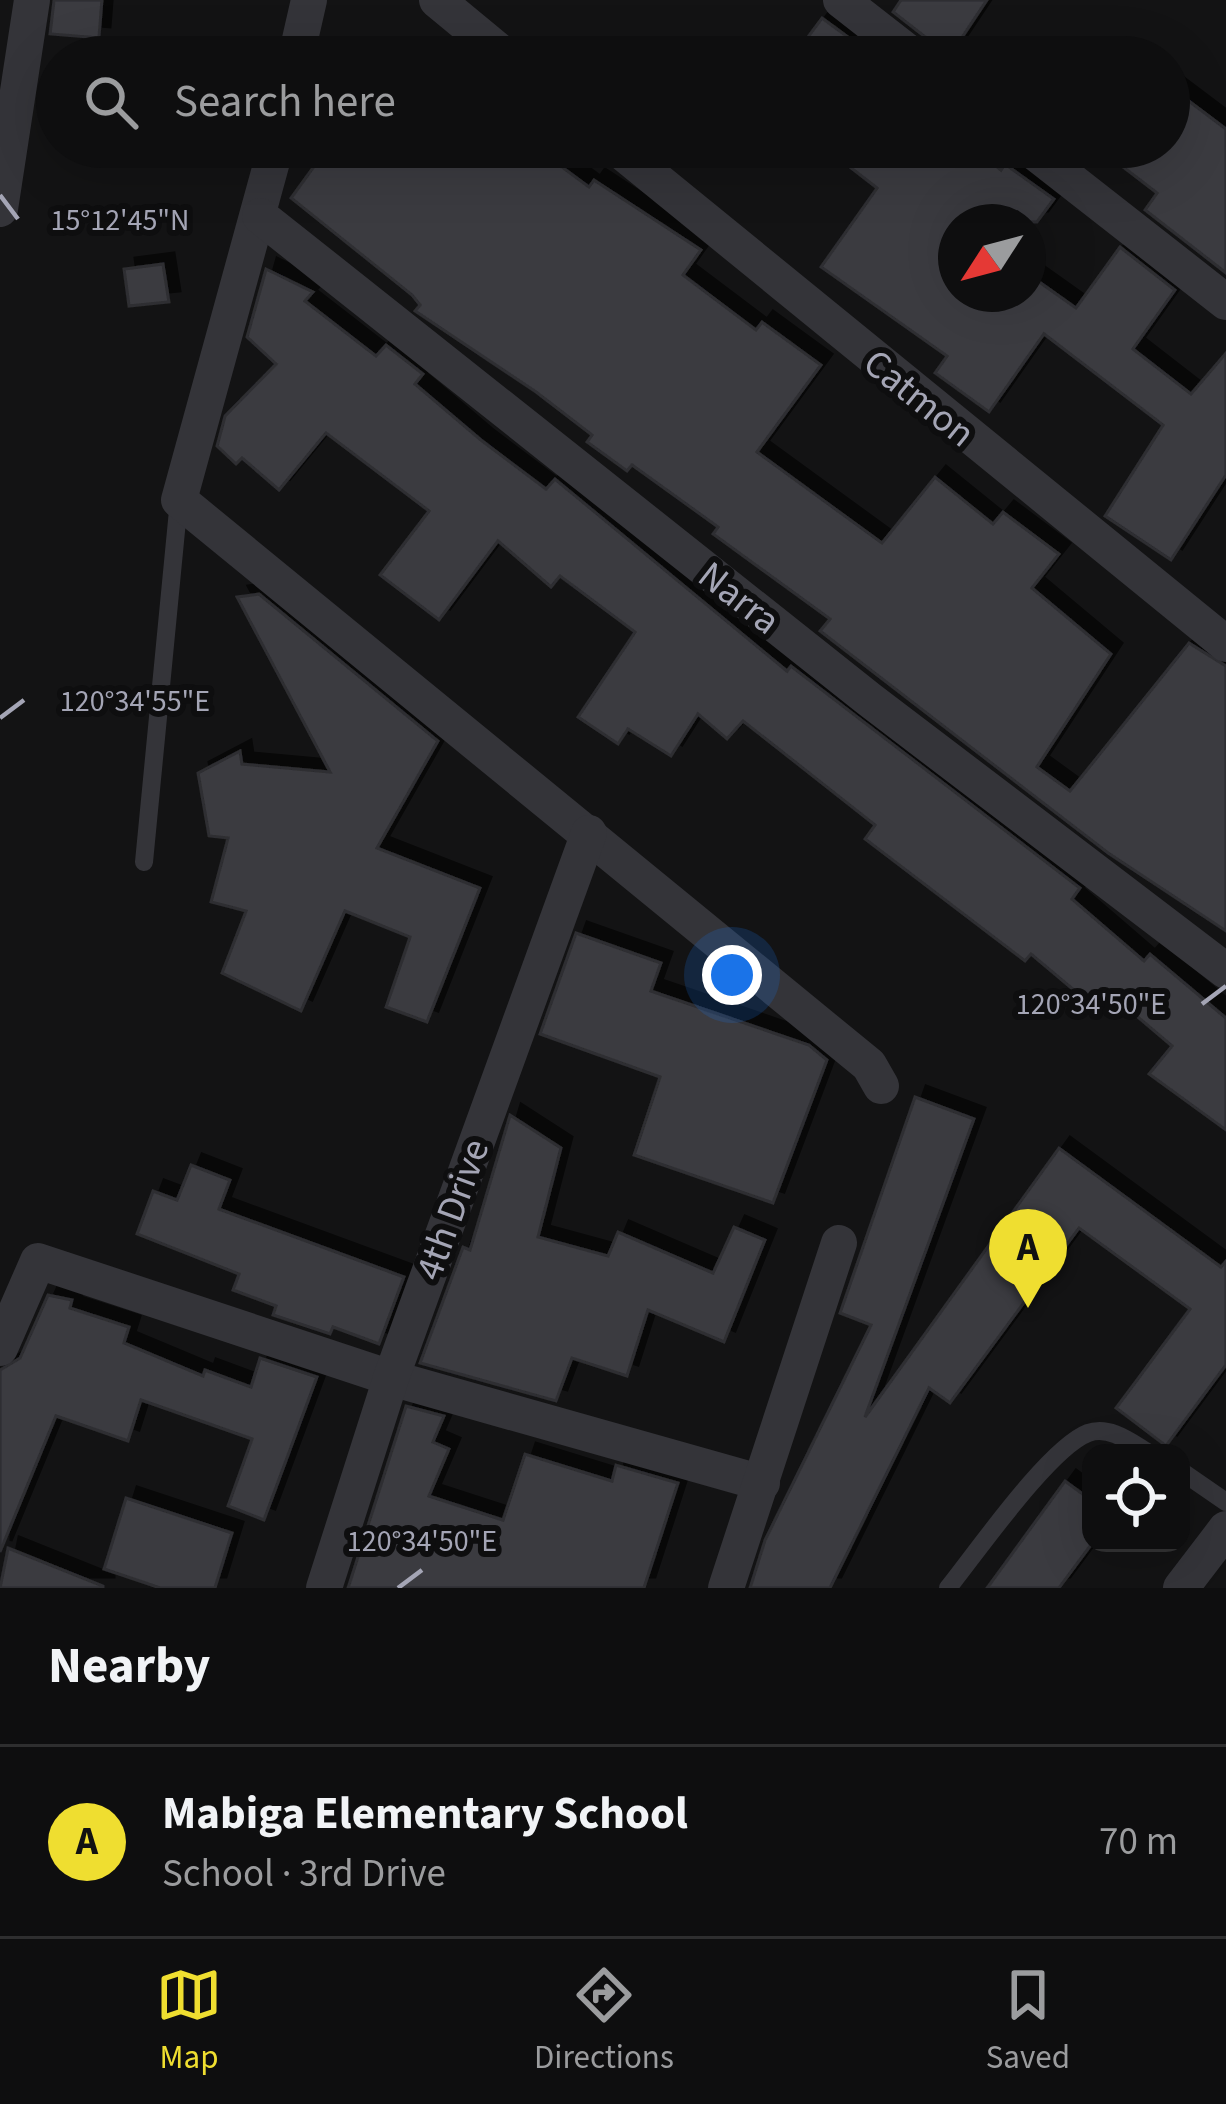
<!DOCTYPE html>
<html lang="en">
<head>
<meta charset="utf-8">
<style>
  body { margin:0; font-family:"Source Sans 3",sans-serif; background:#171718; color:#f1f3f6 }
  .controls { position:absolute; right:36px; bottom:36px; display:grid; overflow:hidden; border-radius:24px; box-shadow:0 12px 48px #0002 }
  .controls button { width:108px; height:108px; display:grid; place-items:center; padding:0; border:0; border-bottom:3px solid #2e2e2f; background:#0e0e0f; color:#f1f3f6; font:60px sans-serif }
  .compass { position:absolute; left:938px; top:204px; width:108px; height:108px; border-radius:50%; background:#0e0e0f; box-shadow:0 12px 48px #0002; rotate:234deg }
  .you { position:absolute; left:732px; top:975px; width:42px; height:42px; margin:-30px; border:9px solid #fff; border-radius:50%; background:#1a73e8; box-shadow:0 0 0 18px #1a73e833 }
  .badge { display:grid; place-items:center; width:78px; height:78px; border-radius:50%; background:#efde30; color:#111; font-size:39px; font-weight:700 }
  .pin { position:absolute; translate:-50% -99px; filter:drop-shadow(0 3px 6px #0008) }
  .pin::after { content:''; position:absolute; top:63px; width:42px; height:36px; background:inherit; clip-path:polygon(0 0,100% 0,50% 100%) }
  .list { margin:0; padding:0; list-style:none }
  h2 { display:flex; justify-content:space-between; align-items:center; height:156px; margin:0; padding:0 48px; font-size:51px }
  h2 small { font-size:39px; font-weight:400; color:#9b9c9e }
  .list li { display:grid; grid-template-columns:78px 1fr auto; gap:36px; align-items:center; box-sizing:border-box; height:192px; padding:0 48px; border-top:3px solid #2e2e2f }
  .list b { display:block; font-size:45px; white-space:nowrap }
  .list p { margin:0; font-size:39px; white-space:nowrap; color:#9b9c9e }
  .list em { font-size:39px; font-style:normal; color:#9b9c9e }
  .icon { flex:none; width:66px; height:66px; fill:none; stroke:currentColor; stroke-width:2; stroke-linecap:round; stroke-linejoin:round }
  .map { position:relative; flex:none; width:1226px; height:1588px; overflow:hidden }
  .search { position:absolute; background:#0e0e0f; box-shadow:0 12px 48px #0002; left:36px; right:36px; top:36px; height:132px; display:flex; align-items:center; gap:30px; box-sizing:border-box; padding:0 42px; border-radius:66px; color:#9b9c9e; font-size:45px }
  .sheet { height:348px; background:#0e0e0f }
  nav { display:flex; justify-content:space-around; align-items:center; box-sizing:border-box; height:168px; border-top:3px solid #2e2e2f; background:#0e0e0f; font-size:33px; color:#9b9c9e }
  nav a { display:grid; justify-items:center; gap:6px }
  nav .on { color:#efde30 }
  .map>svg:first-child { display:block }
  .building { fill:#3a3a3f; stroke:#2d2d30; stroke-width:3; filter:url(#shadow) }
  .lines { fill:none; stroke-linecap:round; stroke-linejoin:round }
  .lane { stroke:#343439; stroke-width:18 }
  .street { stroke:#343439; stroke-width:36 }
  .ticks { fill:none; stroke:#a4a5b5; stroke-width:4.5 }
  .labels { text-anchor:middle; stroke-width:12; stroke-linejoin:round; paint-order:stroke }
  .street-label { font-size:39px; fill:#a4a5b5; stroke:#0e0e0f }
  .ticks-label { font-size:30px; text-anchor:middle; fill:#a4a5b5; stroke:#0e0e0f; stroke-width:12; stroke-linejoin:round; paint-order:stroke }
</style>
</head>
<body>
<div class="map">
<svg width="1226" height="1588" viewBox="0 0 1226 1588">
  <defs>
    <filter id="shadow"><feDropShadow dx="11" dy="-11" stdDeviation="0" flood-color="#0009"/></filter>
  </defs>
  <rect width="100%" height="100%" fill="#131314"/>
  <!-- building -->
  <g class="building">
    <polygon points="54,0 102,0 99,38 50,34"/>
    <polygon points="901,0 987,0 949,57 936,57 929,40 893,12"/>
    <polygon points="822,18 867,51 877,57 793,57"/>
    <polygon points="1169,86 1226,129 1226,273 1145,210 1157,193 1097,147 1169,147"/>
    <polygon points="328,147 535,147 589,187 594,180 701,250 683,275 756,330 762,322 821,365 757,452 882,543 935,477 993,524 1003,512 1059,554 1032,588 1111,654 1037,767 1070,791 1189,643 1226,666 1226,931 1108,853 820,631 830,619 713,534 718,527 632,465 627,471 587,442 592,435 536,392 415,311 420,305 412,295 291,198"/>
    <polygon points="824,147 973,147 1001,170 1005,164 1054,199 1037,222 956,222 956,294 1028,294 1028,274 1076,308 1120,247 1175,290 1133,349 1191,394 1226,353 1226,475 1171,560 1105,516 1163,425 1044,334 989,412 935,373 947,356 821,267 877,188"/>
    <polygon points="163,264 169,302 129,306 124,269"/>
    <polygon points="266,269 313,292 305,301 376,356 386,345 423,374 415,384 481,440 546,489 555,479 787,671 791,666 1080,888 1072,899 1144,961 1150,954 1226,1018 1226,1130 1149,1074 1172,1046 1107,991 1094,1007 1031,954 1025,961 865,839 875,825 743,721 727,739 698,714 671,756 628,729 618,744 578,717 635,632 560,576 551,587 498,541 439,620 380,575 429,511 326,433 279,490 242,458 236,464 217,446 225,416 276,364 247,337"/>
    <polygon points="259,594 438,741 377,848 480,888 427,1022 386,1007 410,937 345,911 301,1011 222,973 246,911 211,902 228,838 209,836 198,773 240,751 242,764 330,772 237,597"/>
    <polygon points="576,933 661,963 651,991 809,1045 827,1060 773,1203 634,1155 660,1077 540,1034"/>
    <polygon points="915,1097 974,1119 865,1417 1059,1148 1221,1267 1226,1261 1226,1365 1166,1446 1116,1408 1190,1309 1079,1228 950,1403 929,1388 830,1588 750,1588 765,1540 871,1325 840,1313"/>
    <polygon points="510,1115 561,1148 538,1237 608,1256 618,1232 713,1273 734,1227 765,1240 724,1342 648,1310 627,1376 572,1358 556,1401 420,1363 463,1247 470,1250"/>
    <polygon points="191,1165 230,1180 219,1209 404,1277 379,1344 333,1327 330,1334 273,1315 276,1306 233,1290 239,1274 137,1234 153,1191 177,1200"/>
    <polygon points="48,1295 72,1300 70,1308 129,1327 124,1343 203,1376 205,1370 251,1387 260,1358 317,1377 264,1520 228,1506 252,1439 141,1400 128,1441 56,1416 0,1552 0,1370 20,1358"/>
    <polygon points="406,1406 444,1416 433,1442 449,1449 429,1496 503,1520 525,1454 612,1481 616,1465 678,1483 644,1588 348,1588"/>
    <polygon points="1065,1481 1091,1500 1091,1545 1059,1588 987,1588"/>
    <polygon points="126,1498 232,1533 215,1588 160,1588 104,1569"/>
    <polygon points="8,1548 103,1586 103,1588 0,1588"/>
  </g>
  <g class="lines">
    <!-- lane -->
    <g class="lane">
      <polyline points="144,862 179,500"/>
      <polyline points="1181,1471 1226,1502"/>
      <path d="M948 1588C977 1552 1049 1448 1088 1433 1110 1425 1132 1443 1149 1453"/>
    </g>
    <!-- street -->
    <g class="street">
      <polyline points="437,0 506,57"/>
      <polyline points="841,0 914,57"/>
      <polyline points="296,57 309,0"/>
      <polyline points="276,147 179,500 869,1065 881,1086"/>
      <polyline points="616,147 1226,644"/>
      <polyline points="1028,147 1226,302"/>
      <polyline points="0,209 32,0"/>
      <polyline points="260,216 870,700 1226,971"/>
      <polyline points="0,1348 38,1261 391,1378 762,1483"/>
      <polyline points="324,1588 391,1378 589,833"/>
      <polyline points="726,1588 839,1243"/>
      <polyline points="1181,1588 1226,1529"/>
    </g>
  </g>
  <!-- ticks -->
  <path class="ticks" d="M0 195 18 219M0 718 24 700M1202 1004 1226 986M398 1588 422 1570"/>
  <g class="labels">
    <!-- street labels -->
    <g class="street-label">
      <text transform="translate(920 397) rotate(39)" y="14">Catmon</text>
      <text transform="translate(740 597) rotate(38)" y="14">Narra</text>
      <text transform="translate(451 1209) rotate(-70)" y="14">4th Drive</text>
    </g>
  </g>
  <g class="ticks-label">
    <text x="120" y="230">15°12'45"N</text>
    <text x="135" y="711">120°34'55"E</text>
    <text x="1091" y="1014">120°34'50"E</text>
    <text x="422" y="1551">120°34'50"E</text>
  </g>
</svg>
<div class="controls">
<button><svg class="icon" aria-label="locate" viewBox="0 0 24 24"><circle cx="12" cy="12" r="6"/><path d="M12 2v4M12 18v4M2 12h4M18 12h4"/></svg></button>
</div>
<svg class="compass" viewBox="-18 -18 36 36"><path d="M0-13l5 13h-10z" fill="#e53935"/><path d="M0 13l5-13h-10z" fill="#9b9c9e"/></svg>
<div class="you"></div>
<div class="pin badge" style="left:1028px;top:1308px">A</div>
<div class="search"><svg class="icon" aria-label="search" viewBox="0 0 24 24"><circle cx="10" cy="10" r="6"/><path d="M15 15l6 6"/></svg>Search here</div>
</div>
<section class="sheet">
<h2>Nearby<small></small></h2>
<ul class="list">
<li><span class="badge">A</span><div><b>Mabiga Elementary School</b><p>School · 3rd Drive</p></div><em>70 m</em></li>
</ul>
</section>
<nav>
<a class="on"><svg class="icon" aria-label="map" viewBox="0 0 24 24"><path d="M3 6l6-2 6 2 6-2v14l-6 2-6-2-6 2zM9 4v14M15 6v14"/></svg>Map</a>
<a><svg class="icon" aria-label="directions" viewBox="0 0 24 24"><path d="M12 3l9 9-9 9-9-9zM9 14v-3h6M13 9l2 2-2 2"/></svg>Directions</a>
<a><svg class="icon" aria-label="saved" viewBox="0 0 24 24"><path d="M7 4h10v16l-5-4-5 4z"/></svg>Saved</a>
</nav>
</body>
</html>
